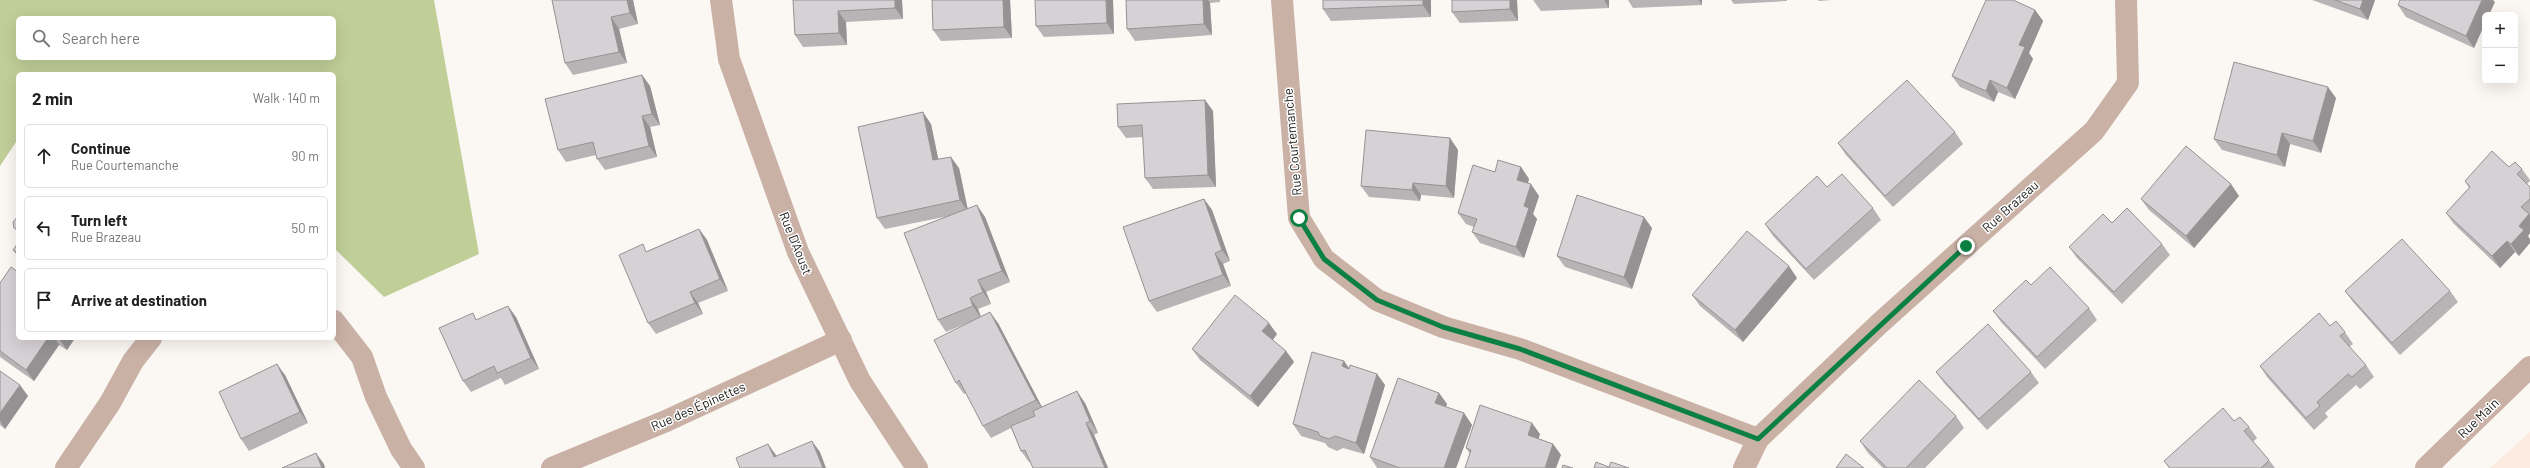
<!DOCTYPE html>
<html lang="en">
<head>
<meta charset="utf-8">
<style>
  body { margin:0; font-family:Barlow,sans-serif; background:#f6f6f6; color:#222 }
  .controls { position:absolute; right:12px; top:12px; display:grid; overflow:hidden; border-radius:6px; box-shadow:0 4px 16px #0002 }
  .controls button { width:36px; height:36px; display:grid; place-items:center; padding:0; border:0; border-bottom:1px solid #e0e0e0; background:#fff; color:#222; font:20px sans-serif }
  .stop { position:absolute; width:12px; height:12px; margin:-9px; border:3px solid #0b8043; border-radius:50%; background:#fff }
  .stop.end { background:#0b8043; border-color:#fff; box-shadow:0 1px 4px #0008 }
  .list { margin:0; padding:0; list-style:none }
  h2 { display:flex; justify-content:space-between; align-items:center; height:52px; margin:0; padding:0 16px; font-size:17px }
  h2 small { font-size:13px; font-weight:400; color:#767676 }
  .list li { display:grid; grid-template-columns:26px 1fr auto; gap:12px; align-items:center; box-sizing:border-box; height:64px; margin:0 8px 8px; padding:0 8px; border:1px solid #e0e0e0; border-radius:6px }
  .list b { display:block; font-size:15px; white-space:nowrap }
  .list p { margin:0; font-size:13px; white-space:nowrap; color:#767676 }
  .list em { font-size:13px; font-style:normal; color:#767676 }
  .icon { flex:none; width:22px; height:22px; fill:none; stroke:currentColor; stroke-width:2; stroke-linecap:round; stroke-linejoin:round }
  .map { position:relative; flex:none; width:2530px; height:468px; overflow:hidden }
  .search { position:absolute; background:#fff; box-shadow:0 4px 16px #0002; left:16px; top:16px; width:320px; height:44px; display:flex; align-items:center; gap:10px; box-sizing:border-box; padding:0 14px; border-radius:6px; color:#767676; font-size:15px }
  .panel { position:absolute; background:#fff; box-shadow:0 4px 16px #0002; left:16px; top:72px; width:320px; height:268px; border-radius:6px }
  .map>svg:first-child { display:block }
  .commercial { fill:#fdeae1 }
  .forest { fill:#c0ce98; fill-rule:evenodd }
  .lines { fill:none; stroke-linecap:round; stroke-linejoin:round }
  .minor { stroke:#cab1a6; stroke-width:22 }
  .wall { fill:#b8b4b6 }
  .shaded-wall { fill:#969294 }
  .building { fill:#d6d1d4; stroke:#969294 }
  .route { stroke:#0b8043; stroke-width:5 }
  .labels { text-anchor:middle; stroke-width:3; stroke-linejoin:round; paint-order:stroke }
  .street-label { font-size:13px; fill:#1d1d1b; stroke:#fff }
</style>
</head>
<body>
<div class="map">
<svg width="2530" height="468" viewBox="0 0 2530 468">
  <rect width="100%" height="100%" fill="#fbf8f4"/>
  <!-- commercial -->
  <polygon class="commercial" points="2530,432 2530,468 2490,468"/>
  <!-- forest -->
  <path class="forest" d="M0 0H434L479 254 384 297 334 248V74H18V143L16 142 0 166ZM18 18H334V58H18Z"/>
  <g class="lines">
    <!-- minor -->
    <g class="minor">
      <polyline points="721,0 729,59 798,252 860,381 917,468"/>
      <polyline points="1282,0 1299,218 1324,259 1377,300 1443,327 1520,349 1758,439"/>
      <polyline points="334,321 362,357 376,397 401,449 414,468"/>
      <polyline points="66,468 110,403 133,361 151,338"/>
      <polyline points="552,468 666,421 841,340"/>
      <polyline points="1744,468 1758,439 1879,324 2094,131 2128,83 2126,0"/>
      <polyline points="2426,468 2530,367"/>
    </g>
  </g>
  <!-- wall -->
  <g class="wall">
    <polygon points="552,0 633,0 638,24 619,29 627,63 573,75 565,63"/>
    <polygon points="793,0 902,0 903,19 846,22 847,45 803,47 795,35"/>
    <polygon points="932,0 1010,0 1012,38 941,41 933,30"/>
    <polygon points="1113,0 1114,34 1044,37 1036,26"/>
    <polygon points="1126,0 1220,0 1220,2 1210,3 1212,35 1135,41 1127,29"/>
    <polygon points="1323,0 1431,0 1431,17 1331,21 1323,9"/>
    <polygon points="1452,0 1517,0 1518,21 1460,23 1452,12"/>
    <polygon points="1533,0 1609,0 1609,8 1541,11"/>
    <polygon points="1628,0 1702,0 1702,5 1633,8"/>
    <polygon points="1731,0 1787,0 1787,1 1734,4"/>
    <polygon points="1818,0 1832,0 1819,1"/>
    <polygon points="2312,0 2375,0 2368,20"/>
    <polygon points="2495,2 2485,15 2485,23 2474,48 2406,17 2398,5"/>
    <polygon points="2035,10 2043,21 2029,53 2033,59 2015,99 1998,92 1994,102 1960,87 1952,76"/>
    <polygon points="642,75 650,86 660,125 650,127 657,157 605,170 597,159 596,155 566,162 558,150"/>
    <polygon points="2336,98 2321,153 2290,144 2285,167 2222,150 2214,139"/>
    <polygon points="1205,100 1213,111 1216,187 1153,189 1145,178 1143,137 1126,138 1118,127"/>
    <polygon points="931,124 938,159 959,168 968,209 985,217 1010,282 986,292 991,304 978,309 981,316 998,323 1042,407 1085,403 1098,433 1094,435 1108,468 1033,468 1030,462 1029,462 1021,451 1011,428 991,438 983,426 966,393 964,394 956,383 970,322 946,332 938,320 949,216 885,229 877,218"/>
    <polygon points="1955,132 1963,144 1893,207 1846,155 1838,143"/>
    <polygon points="1450,138 1458,150 1454,198 1421,195 1420,201 1369,197 1361,186"/>
    <polygon points="1521,167 1529,179 1528,183 1539,196 1533,214 1537,219 1524,258 1480,243 1472,232 1474,227 1466,224 1458,213 1495,172"/>
    <polygon points="2509,167 2522,169 2530,180 2530,181 2527,184 2530,187 2530,233 2528,236 2519,256 2515,252 2500,268 2454,224 2446,213 2469,188 2465,181"/>
    <polygon points="1827,187 1873,208 1881,220 1814,280 1773,236 1765,224"/>
    <polygon points="2239,196 2194,248 2149,210 2141,199"/>
    <polygon points="1204,199 1212,210 1230,261 1223,264 1231,286 1157,312 1149,301"/>
    <polygon points="2112,223 2162,244 2170,255 2122,304 2077,258 2069,247"/>
    <polygon points="1652,228 1632,289 1565,267 1557,256"/>
    <polygon points="699,229 707,240 728,291 698,303 703,314 656,334 648,323 647,251"/>
    <polygon points="18,243 18,257 13,250"/>
    <polygon points="1797,278 1743,342 1700,306 1692,295"/>
    <polygon points="0,283 18,338 75,338 67,350 59,345 34,381 0,357"/>
    <polygon points="2031,285 2089,308 2097,320 2045,369 2001,322 1993,311"/>
    <polygon points="2345,291 2450,291 2458,302 2400,355 2353,302"/>
    <polygon points="516,317 539,369 505,385 501,378 471,392 463,381 478,319"/>
    <polygon points="2330,326 2345,332 2353,344 2349,347 2366,365 2374,377 2360,389 2356,385 2325,413 2328,417 2314,430 2267,377 2260,366"/>
    <polygon points="1277,334 1273,340 1286,351 1294,362 1258,407 1200,360 1192,349"/>
    <polygon points="1344,361 1349,368 1377,374 1385,385 1364,454 1343,448 1337,451 1328,447 1325,443 1301,436 1293,424"/>
    <polygon points="0,371 28,396 5,429 0,425"/>
    <polygon points="1936,372 2031,372 2039,383 1987,430 1944,383"/>
    <polygon points="285,375 308,423 249,451 241,439"/>
    <polygon points="1439,393 1447,404 1446,407 1464,413 1472,425 1456,468 1377,468 1370,457"/>
    <polygon points="1956,416 1964,428 1925,468 1883,468 1868,453 1860,441"/>
    <polygon points="2234,421 2249,427 2257,438 2253,442 2269,460 2275,468 2169,468 2164,461"/>
    <polygon points="1540,434 1538,439 1553,444 1561,455 1470,454 1466,448"/>
  </g>
  <!-- shaded-wall -->
  <g class="shaded-wall">
    <polygon points="627,0 633,0 638,24 630,13"/>
    <polygon points="895,0 902,0 903,19 895,8"/>
    <polygon points="1003,0 1010,0 1012,38 1004,27"/>
    <polygon points="1106,0 1113,0 1114,34 1107,23"/>
    <polygon points="1203,0 1208,0 1210,3 1212,35 1204,24"/>
    <polygon points="1423,0 1431,0 1431,17 1423,5"/>
    <polygon points="1510,0 1517,0 1518,21 1510,9"/>
    <polygon points="1604,0 1609,0 1609,8"/>
    <polygon points="1699,0 1702,0 1702,5"/>
    <polygon points="2363,0 2375,0 2368,20 2360,9"/>
    <polygon points="2482,0 2493,0 2495,2 2489,15 2485,15 2485,23 2474,48 2466,36"/>
    <polygon points="2035,10 2043,21 2029,53 2033,59 2015,99 2007,88 2019,45"/>
    <polygon points="838,11 846,22 847,45 839,33"/>
    <polygon points="611,17 619,29 627,63 619,52"/>
    <polygon points="642,75 650,86 660,125 652,114"/>
    <polygon points="1990,80 1998,92 1994,102 1986,91"/>
    <polygon points="2328,87 2336,98 2321,153 2313,141"/>
    <polygon points="1205,100 1213,111 1216,187 1208,175"/>
    <polygon points="923,112 931,124 941,172 933,160"/>
    <polygon points="642,116 650,127 657,157 649,146"/>
    <polygon points="2282,133 2290,144 2285,167 2277,155"/>
    <polygon points="1450,138 1458,150 1454,198 1446,186"/>
    <polygon points="951,157 959,168 968,212 960,200"/>
    <polygon points="1521,167 1529,179 1525,191 1517,180"/>
    <polygon points="1413,183 1421,195 1420,201 1412,190"/>
    <polygon points="1531,184 1539,196 1533,214 1537,219 1524,258 1516,247 1524,206"/>
    <polygon points="2231,184 2239,196 2194,248 2186,236"/>
    <polygon points="1204,199 1212,210 1230,261 1222,250"/>
    <polygon points="977,205 985,217 1010,282 1002,271"/>
    <polygon points="2529,214 2530,216 2530,233 2528,236 2530,239 2530,243 2519,256 2511,244 2519,226"/>
    <polygon points="1644,217 1652,228 1632,289 1624,277"/>
    <polygon points="699,229 707,240 728,291 720,279"/>
    <polygon points="2507,241 2515,252 2500,268 2492,256"/>
    <polygon points="1215,253 1223,264 1231,286 1223,275"/>
    <polygon points="1789,266 1797,278 1743,342 1735,330"/>
    <polygon points="978,280 986,292 991,304 983,292"/>
    <polygon points="690,292 698,303 703,314 695,303"/>
    <polygon points="970,298 978,309 981,318 973,306"/>
    <polygon points="508,306 516,317 539,369 531,358"/>
    <polygon points="990,312 998,323 1044,411 1036,400"/>
    <polygon points="1269,323 1277,334 1270,343 1262,331"/>
    <polygon points="48,338 55,338 59,345 34,381 26,370"/>
    <polygon points="59,338 75,338 67,350"/>
    <polygon points="1286,351 1294,362 1258,407 1250,396"/>
    <polygon points="1344,361 1352,373 1342,366"/>
    <polygon points="277,364 285,375 308,423 300,412"/>
    <polygon points="1377,374 1385,385 1364,454 1356,443"/>
    <polygon points="20,385 28,396 5,429 0,421 0,413"/>
    <polygon points="1077,391 1085,403 1098,433 1090,421"/>
    <polygon points="1439,393 1447,404 1443,414 1435,403"/>
    <polygon points="1464,413 1472,425 1456,468 1444,468"/>
    <polygon points="1086,423 1094,435 1108,468 1105,468"/>
    <polygon points="1532,423 1540,434 1536,447 1528,435"/>
    <polygon points="812,441 820,452 826,468 823,468"/>
    <polygon points="768,444 776,455 782,468 774,457"/>
    <polygon points="1553,444 1561,455 1556,468 1545,468"/>
    <polygon points="316,453 324,464 325,468 322,468"/>
  </g>
  <!-- building -->
  <g class="building">
    <polygon points="552,0 627,0 630,13 611,17 619,52 565,63"/>
    <polygon points="793,0 895,0 895,8 838,11 839,33 795,35"/>
    <polygon points="932,0 1003,0 1004,27 933,30"/>
    <polygon points="1035,0 1106,0 1107,23 1036,26"/>
    <polygon points="1126,0 1203,0 1204,24 1127,29"/>
    <polygon points="1323,0 1423,0 1423,5 1323,9"/>
    <polygon points="1452,0 1510,0 1510,9 1452,12"/>
    <polygon points="1986,0 2013,0 2035,10 2019,45 2025,47 2007,88 1990,80 1986,91 1952,76"/>
    <polygon points="2335,0 2363,0 2360,9"/>
    <polygon points="2400,0 2482,0 2466,36 2398,5"/>
    <polygon points="2234,62 2328,87 2313,141 2282,133 2277,155 2214,139"/>
    <polygon points="642,75 652,114 642,116 649,146 597,159 593,142 558,150 545,99"/>
    <polygon points="1907,80 1955,132 1885,196 1838,143"/>
    <polygon points="1205,100 1208,175 1145,178 1142,125 1118,127 1117,104"/>
    <polygon points="923,112 933,160 951,157 960,200 877,218 858,127"/>
    <polygon points="1366,130 1450,138 1446,186 1413,183 1412,190 1361,186"/>
    <polygon points="2186,146 2231,184 2186,236 2141,199"/>
    <polygon points="2492,151 2509,167 2515,162 2522,169 2517,174 2530,187 2530,199 2521,207 2529,214 2519,226 2524,230 2511,244 2507,241 2492,256 2446,213 2470,187 2465,181"/>
    <polygon points="1498,160 1521,167 1517,180 1531,184 1524,206 1529,208 1516,247 1472,232 1477,219 1458,213 1473,165 1495,172"/>
    <polygon points="1842,174 1873,208 1806,269 1765,224 1817,176 1827,187"/>
    <polygon points="1577,195 1644,217 1624,277 1557,256"/>
    <polygon points="1204,199 1222,250 1215,253 1223,275 1149,301 1123,227"/>
    <polygon points="977,205 1002,271 978,280 983,292 970,298 973,306 938,320 904,233"/>
    <polygon points="2127,208 2162,244 2114,292 2069,247 2103,214 2112,223"/>
    <polygon points="18,216 18,231 14,228 13,222"/>
    <polygon points="699,229 720,279 690,292 695,303 648,323 619,255 643,244 646,252"/>
    <polygon points="1747,231 1789,266 1735,330 1692,295"/>
    <polygon points="2402,239 2450,291 2392,343 2345,291"/>
    <polygon points="18,243 18,253 13,250"/>
    <polygon points="11,267 18,272 18,338 48,338 26,370 0,351 0,283"/>
    <polygon points="2050,267 2089,308 2037,357 1993,311 2026,280 2031,285"/>
    <polygon points="1235,295 1269,323 1262,331 1286,351 1250,396 1192,349"/>
    <polygon points="508,306 531,358 497,373 494,366 463,381 439,328 473,313 476,320"/>
    <polygon points="990,312 1036,400 983,426 959,380 956,383 934,340"/>
    <polygon points="2319,313 2330,326 2336,321 2345,332 2340,336 2366,365 2352,377 2348,374 2317,402 2320,406 2306,418 2260,366"/>
    <polygon points="1988,324 2031,372 1979,419 1936,372"/>
    <polygon points="1312,352 1344,361 1342,366 1349,369 1350,365 1377,374 1356,443 1335,436 1329,439 1320,436 1318,432 1293,424"/>
    <polygon points="277,364 300,412 241,439 219,392"/>
    <polygon points="0,371 20,385 0,413"/>
    <polygon points="1398,378 1439,393 1435,403 1464,413 1444,468 1400,468 1370,457"/>
    <polygon points="1919,380 1956,416 1906,468 1887,468 1860,441"/>
    <polygon points="1077,391 1090,421 1086,423 1105,468 1033,468 1025,450 1021,451 1011,426 1035,416 1033,411"/>
    <polygon points="1480,405 1532,423 1528,435 1553,444 1545,468 1465,468 1471,450 1466,448"/>
    <polygon points="2223,408 2234,421 2240,417 2249,427 2244,431 2269,460 2261,468 2170,468 2164,461"/>
    <polygon points="812,441 823,468 740,468 736,458 768,444 774,457"/>
    <polygon points="316,453 322,468 282,468"/>
    <polygon points="1846,454 1864,468 1836,468"/>
    <polygon points="1596,462 1609,467 1611,462 1629,468 1594,468"/>
    <polygon points="1563,465 1573,468 1562,468"/>
  </g>
  <g class="lines">
    <!-- route -->
    <polyline class="route" points="1299,218 1324,259 1377,300 1443,327 1520,349 1758,439 1966,246"/>
  </g>
  <g class="labels">
    <!-- street labels -->
    <g class="street-label">
      <text transform="translate(1292 142) rotate(-95)" y="5">Rue Courtemanche</text>
      <text transform="translate(2010 206) rotate(-42)" y="5">Rue Brazeau</text>
      <text transform="translate(796 243) rotate(68)" y="5">Rue D'Aoust</text>
      <text transform="translate(698 406) rotate(-24)" y="5">Rue des Épinettes</text>
      <text transform="translate(2478 418) rotate(-44)" y="5">Rue Main</text>
    </g>
  </g>
</svg>
<div class="controls">
<button>+</button>
<button>−</button>
</div>
<div class="stop" style="left:1299px;top:218px"></div>
<div class="stop end" style="left:1966px;top:246px"></div>
<div class="search"><svg class="icon" aria-label="search" viewBox="0 0 24 24"><circle cx="10" cy="10" r="6"/><path d="M15 15l6 6"/></svg>Search here</div>
<section class="panel">
<h2>2 min<small>Walk · 140 m</small></h2>
<ul class="list">
<li><svg class="icon" aria-label="ahead" viewBox="0 0 24 24"><path d="M12 20V5M6 11l6-6 6 6"/></svg><div><b>Continue</b><p>Rue Courtemanche</p></div><em>90 m</em></li>
<li><svg class="icon" aria-label="left" viewBox="0 0 24 24"><path d="M17 20v-9H6M10 6l-5 5 5 5"/></svg><div><b>Turn left</b><p>Rue Brazeau</p></div><em>50 m</em></li>
<li><svg class="icon" aria-label="arrive" viewBox="0 0 24 24"><path d="M6 21V4h12l-3 4 3 4H6"/></svg><div><b>Arrive at destination</b></div></li>
</ul>
</section>
</div>
</body>
</html>
